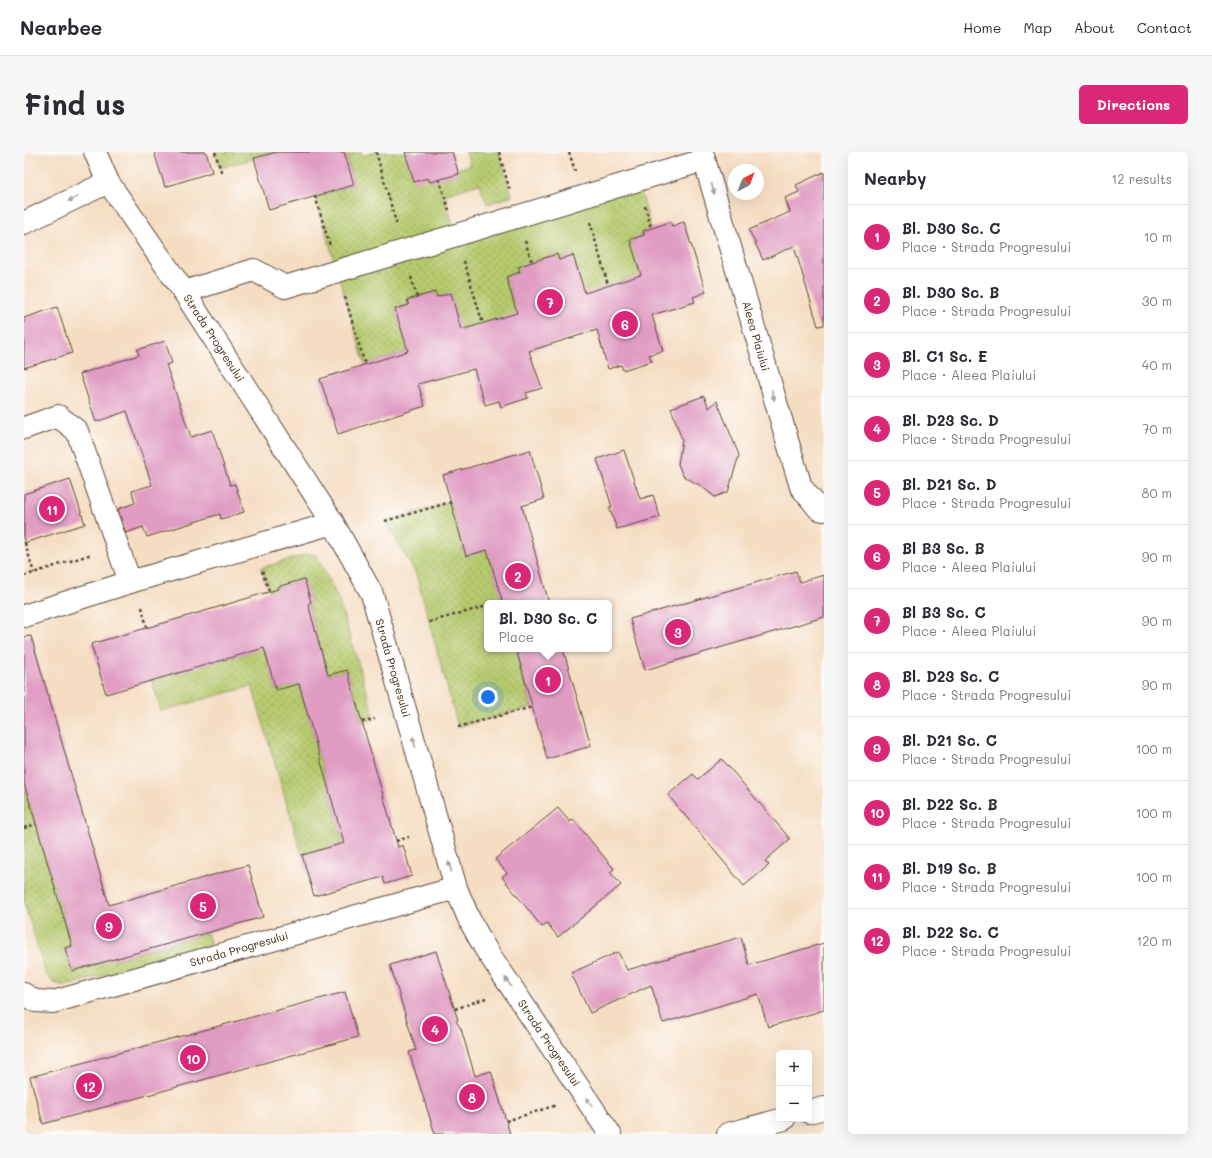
<!DOCTYPE html>
<html lang="en">
<head>
<meta charset="utf-8">
<style>
  body { margin:0; font-family:Mali,sans-serif; background:#f7f7f7; color:#2b2b33 }
  .controls { position:absolute; right:12px; bottom:12px; display:grid; overflow:hidden; border-radius:6px; box-shadow:0 4px 16px #0002 }
  .controls button { width:36px; height:36px; display:grid; place-items:center; padding:0; border:0; border-bottom:1px solid #e1e1e2; background:#fff; color:#2b2b33; font:20px sans-serif }
  .compass { position:absolute; left:704px; top:12px; width:36px; height:36px; border-radius:50%; background:#fff; box-shadow:0 4px 16px #0002; rotate:42deg }
  .you { position:absolute; left:464px; top:545px; width:14px; height:14px; margin:-10px; border:3px solid #fff; border-radius:50%; background:#1a73e8; box-shadow:0 0 0 6px #1a73e833 }
  .badge { display:grid; place-items:center; width:26px; height:26px; border-radius:50%; background:#db2777; color:#fff; font-size:13px; font-weight:700 }
  .pin { position:absolute; translate:-50% -50%; border:2px solid #fff; box-shadow:0 1px 4px #0006 }
  .popup { position:absolute; left:460px; top:448px; width:128px; height:52px; box-sizing:border-box; display:grid; place-content:center; border-radius:6px; background:#fff; filter:drop-shadow(0 1px 3px #0005); font-size:13px; white-space:nowrap; color:#7c7c81 }
  .popup b { font-size:15px; color:#2b2b33 }
  .popup::after { content:''; position:absolute; left:50%; top:100%; margin-left:-8px; border:8px solid transparent; border-top-color:#fff }
  .list { margin:0; padding:0; list-style:none }
  h2 { display:flex; justify-content:space-between; align-items:center; height:52px; margin:0; padding:0 16px; font-size:17px }
  h2 small { font-size:13px; font-weight:400; color:#7c7c81 }
  .list li { display:grid; grid-template-columns:26px 1fr auto; gap:12px; align-items:center; box-sizing:border-box; height:64px; padding:0 16px; border-top:1px solid #e1e1e2 }
  .list b { display:block; font-size:15px; white-space:nowrap }
  .list p { margin:0; font-size:13px; white-space:nowrap; color:#7c7c81 }
  .list em { font-size:13px; font-style:normal; color:#7c7c81 }
  .map { position:relative; flex:none; width:800px; height:982px; overflow:hidden; border-radius:6px }
  header { display:flex; align-items:center; gap:24px; box-sizing:border-box; height:56px; padding:0 20px; background:#fff; border-bottom:1px solid #e1e1e2 }
  header strong { font-size:19px }
  nav { display:flex; gap:22px; margin-inline-start:auto; font-size:14px }
  .intro { display:flex; align-items:center; justify-content:space-between; box-sizing:border-box; height:96px; padding:0 24px }
  h1 { margin:0; font-size:28px }
  .button { padding:10px 18px; border-radius:6px; background:#db2777; color:#fff; font-size:14px; font-weight:700 }
  main { display:flex; gap:24px; padding:0 24px }
  aside { flex:1; background:#fff; border-radius:6px; box-shadow:0 4px 16px #0002 }
  .map>svg:first-child { display:block }
  .grass { fill:url(#grass-dots); stroke:#787a46 }
  .building { fill:#e09cc3 }
  .lines { fill:none; stroke-linecap:round; stroke-linejoin:round }
  .minor-casing { stroke:#574537; stroke-width:24 }
  .path { stroke:#574537; stroke-width:2.5; stroke-dasharray:3 3; stroke-linecap:butt }
  .minor { stroke:#fff; stroke-width:22 }
  .oneway { fill:#a79f9a }
  .labels { text-anchor:middle; stroke-width:4; stroke-linejoin:round; paint-order:stroke }
  .street-label { font-size:11px; fill:#3b2a1e; stroke:#fdfcf7 }
</style>
</head>
<body>
<header>
<strong>Nearbee</strong>
<nav><a>Home</a><a>Map</a><a>About</a><a>Contact</a></nav>
</header>
<div class="intro"><h1>Find us</h1><a class="button">Directions</a></div>
<main>
<div class="map">
<svg width="800" height="982" viewBox="0 0 800 982">
  <defs>
    <pattern id="grass-dots" width="8" height="8" patternUnits="userSpaceOnUse"><rect width="8" height="8" fill="#b5c96d"/><path d="M2 2h.1M6 6h.1" fill="none" stroke="#94a359" stroke-width="1.8" stroke-linecap="round"/></pattern>
  </defs>
  <rect width="100%" height="100%" fill="#fdfcf7"/>
  <filter id="ink" filterUnits="userSpaceOnUse"><feTurbulence type="fractalNoise" baseFrequency=".025" numOctaves="2"/><feDisplacementMap in="SourceGraphic" scale="8" xChannelSelector="R" yChannelSelector="G"/><feConvolveMatrix kernelMatrix="1 2 1 2 8 2 1 2 1" color-interpolation-filters="sRGB"/></filter>
  <filter id="wash" filterUnits="userSpaceOnUse"><feTurbulence type="fractalNoise" baseFrequency=".012" numOctaves="4" result="noise"/><feDisplacementMap in="SourceGraphic" scale="16" xChannelSelector="R" yChannelSelector="G"/><feGaussianBlur stdDeviation="0.9" result="paint"/><feColorMatrix in="noise" values="0 0 0 0 0 0 0 0 0 0 0 0 0 0 0 0 0 1.4 0 .05"/><feComposite in="paint" operator="in"/></filter>
  <g filter="url(#wash)">
    <rect width="100%" height="100%" fill="#f5ddc2"/>
    <!-- grass -->
    <g class="grass">
      <polygon points="191,0 252,0 196,16"/>
      <polygon points="336,0 337,0 339,4 351,0 389,0 406,30 434,22 433,17 446,13 442,0 475,0 488,44 463,52 455,32 420,43 432,84 614,28 627,76 619,79 620,83 606,88 625,127 602,128 574,137 576,143 550,151 549,103 535,108 533,102 494,115 496,120 482,125 490,152 507,162 432,184 434,168 427,141 413,145 411,140 383,148 385,153 371,157 379,183 390,197 341,213 291,44 330,33 322,4"/>
      <polygon points="427,350 442,404 463,398 479,451 463,451 463,497 492,497 508,555 434,575 392,422 361,369"/>
      <polygon points="284,402 292,403 314,446 351,567 338,570 323,518 304,523 284,452 287,450 280,427 253,435 254,437 245,439 237,416"/>
      <polygon points="240,496 252,538 275,532 320,691 278,703 228,534 137,559 128,528"/>
      <polygon points="0,631 48,794 41,796 48,819 78,811 89,803 90,808 183,781 187,793 42,834 30,831 22,823 0,750"/>
    </g>
    <g id="blocks">
      <!-- building -->
      <g class="building">
        <polygon points="130,0 182,0 188,20 141,35"/>
        <polygon points="253,0 320,0 330,33 245,58 230,6"/>
        <polygon points="381,0 428,0 435,22 406,30 404,26 390,30"/>
        <polygon points="800,20 800,173 794,174 770,94 739,108 725,78 766,60 761,46 775,40 772,33"/>
        <polygon points="646,70 648,74 660,70 682,140 669,145 671,150 628,163 639,199 625,203 628,209 599,218 597,213 584,217 573,178 505,199 518,236 502,241 504,246 477,255 475,249 461,253 450,217 394,232 401,254 314,282 296,227 384,199 371,157 385,153 383,148 411,140 413,145 427,141 437,178 493,161 482,125 496,120 494,115 508,110 533,102 535,108 549,103 561,141 617,123 606,88 620,83 619,79"/>
        <polygon points="33,155 48,201 0,216 0,166"/>
        <polygon points="141,189 148,211 142,213 167,285 188,278 206,333 211,332 220,360 197,367 196,362 123,385 119,375 102,381 94,357 111,351 108,339 128,333 103,259 72,270 56,222 115,203 113,198"/>
        <polygon points="680,244 685,256 693,249 715,303 704,340 691,345 677,334 659,324 654,312 658,288 647,256"/>
        <polygon points="506,298 520,347 498,354 525,451 479,451 463,398 442,404 419,323"/>
        <polygon points="600,298 616,347 629,343 636,365 593,377 585,355 588,355 573,307"/>
        <polygon points="46,327 61,372 0,391 0,342"/>
        <polygon points="772,419 776,430 800,423 800,465 621,518 606,467"/>
        <polygon points="280,427 287,450 284,452 304,523 323,518 374,695 379,693 388,724 361,732 359,725 290,744 278,703 320,691 275,532 252,538 240,496 82,542 67,492 191,456 254,437 253,435"/>
        <polygon points="7,484 85,753 224,713 239,765 48,819 41,796 48,794 0,631 0,485"/>
        <polygon points="492,497 539,497 567,594 523,607"/>
        <polygon points="698,607 766,687 741,709 745,713 720,734 644,643 669,622 674,627"/>
        <polygon points="534,656 546,670 549,667 590,717 586,720 597,733 534,785 523,771 518,775 478,725 483,721 471,707"/>
        <polygon points="717,785 725,813 800,791 800,858 744,875 734,842 639,871 627,833 566,861 547,821 594,800 603,818"/>
        <polygon points="412,799 434,868 432,869 437,877 451,924 467,919 486,982 411,982 385,900 392,898 366,813"/>
        <polygon points="321,840 334,885 19,972 6,925"/>
      </g>
    </g>
  </g>
  <g filter="url(#ink)">
    <use href="#blocks" fill-opacity="0" stroke="#574537" stroke-width="1"/>
    <g class="lines">
      <defs>
        <g id="minor">
          <polyline points="71,0 84,30 160,140 309,371 348,442 432,736 445,767 461,796 586,982"/>
          <polyline points="678,0 777,335 795,357 800,358"/>
          <polyline points="0,71 84,30"/>
          <polyline points="160,140 230,118 261,135 680,8"/>
          <polyline points="0,276 34,264 53,279 106,430"/>
          <polyline points="0,464 106,430 309,371"/>
          <polyline points="0,842 11,849 29,850 432,736"/>
          <polyline points="785,960 800,956"/>
          <polyline points="704,982 760,967"/>
        </g>
      </defs>
      <!-- minor casing -->
      <use href="#minor" class="minor-casing"/>
      <!-- path -->
      <g class="path">
        <polyline points="191,0 198,22"/>
        <polyline points="352,0 373,74"/>
        <polyline points="475,0 486,39"/>
        <polyline points="545,0 551,19"/>
        <polyline points="415,27 425,58"/>
        <polyline points="291,44 306,94"/>
        <polyline points="621,54 627,76"/>
        <polyline points="566,70 584,133"/>
        <polyline points="501,89 508,110"/>
        <polyline points="440,109 459,172"/>
        <polyline points="387,125 393,145"/>
        <polyline points="321,145 341,213"/>
        <polyline points="361,369 427,350"/>
        <polyline points="1,391 10,421"/>
        <polyline points="238,419 245,439"/>
        <polyline points="0,424 68,402"/>
        <polyline points="473,451 478,450"/>
        <polyline points="118,455 123,476"/>
        <polyline points="405,470 463,454"/>
        <polyline points="338,570 351,567"/>
        <polyline points="434,575 508,555"/>
        <polyline points="0,676 12,672"/>
        <polyline points="372,689 385,685"/>
        <polyline points="431,857 462,846"/>
        <polyline points="482,969 533,953"/>
      </g>
      <!-- minor -->
      <use href="#minor" class="minor"/>
    </g>
    <!-- one-way arrows -->
    <defs><path id="oneway-solid" d="M-6-.8H1V-3.2L6.5 0L1 3.2V.8H-6Z"/></defs>
    <g class="oneway">
      <use href="#oneway-solid" transform="translate(689 37) rotate(74)"/>
      <use href="#oneway-solid" transform="translate(49 47) rotate(154)"/>
      <use href="#oneway-solid" transform="translate(749 243) rotate(74)"/>
      <use href="#oneway-solid" transform="translate(390 590) rotate(-106)"/>
      <use href="#oneway-solid" transform="translate(426 715) rotate(-106)"/>
      <use href="#oneway-solid" transform="translate(484 830) rotate(-124)"/>
      <use href="#oneway-solid" transform="translate(565 950) rotate(-124)"/>
    </g>
  </g>
  <g class="labels">
    <!-- street labels -->
    <g class="street-label">
      <text transform="translate(732 184) rotate(74)" y="4">Aleea Plaiului</text>
      <text transform="translate(190 186) rotate(57)" y="4">Strada Progresului</text>
      <text transform="translate(369 516) rotate(74)" y="4">Strada Progresului</text>
      <text transform="translate(215 797) rotate(-16)" y="4">Strada Progresului</text>
      <text transform="translate(525 891) rotate(56)" y="4">Strada Progresului</text>
    </g>
  </g>
</svg>
<div class="controls">
<button>+</button>
<button>−</button>
</div>
<svg class="compass" viewBox="-18 -18 36 36"><path d="M0-13l5 13h-10z" fill="#e53935"/><path d="M0 13l5-13h-10z" fill="#7c7c81"/></svg>
<div class="you"></div>
<div class="pin badge" style="left:524px;top:528px">1</div>
<div class="popup"><b>Bl. D30 Sc. C</b>Place</div>
<div class="pin badge" style="left:494px;top:424px">2</div>
<div class="pin badge" style="left:654px;top:480px">3</div>
<div class="pin badge" style="left:411px;top:877px">4</div>
<div class="pin badge" style="left:179px;top:754px">5</div>
<div class="pin badge" style="left:601px;top:172px">6</div>
<div class="pin badge" style="left:526px;top:150px">7</div>
<div class="pin badge" style="left:448px;top:945px">8</div>
<div class="pin badge" style="left:85px;top:774px">9</div>
<div class="pin badge" style="left:169px;top:906px">10</div>
<div class="pin badge" style="left:28px;top:357px">11</div>
<div class="pin badge" style="left:65px;top:934px">12</div>
</div>
<aside>
<h2>Nearby<small>12 results</small></h2>
<ul class="list">
<li><span class="badge">1</span><div><b>Bl. D30 Sc. C</b><p>Place · Strada Progresului</p></div><em>10 m</em></li>
<li><span class="badge">2</span><div><b>Bl. D30 Sc. B</b><p>Place · Strada Progresului</p></div><em>30 m</em></li>
<li><span class="badge">3</span><div><b>Bl. C1 Sc. E</b><p>Place · Aleea Plaiului</p></div><em>40 m</em></li>
<li><span class="badge">4</span><div><b>Bl. D23 Sc. D</b><p>Place · Strada Progresului</p></div><em>70 m</em></li>
<li><span class="badge">5</span><div><b>Bl. D21 Sc. D</b><p>Place · Strada Progresului</p></div><em>80 m</em></li>
<li><span class="badge">6</span><div><b>Bl B3 Sc. B</b><p>Place · Aleea Plaiului</p></div><em>90 m</em></li>
<li><span class="badge">7</span><div><b>Bl B3 Sc. C</b><p>Place · Aleea Plaiului</p></div><em>90 m</em></li>
<li><span class="badge">8</span><div><b>Bl. D23 Sc. C</b><p>Place · Strada Progresului</p></div><em>90 m</em></li>
<li><span class="badge">9</span><div><b>Bl. D21 Sc. C</b><p>Place · Strada Progresului</p></div><em>100 m</em></li>
<li><span class="badge">10</span><div><b>Bl. D22 Sc. B</b><p>Place · Strada Progresului</p></div><em>100 m</em></li>
<li><span class="badge">11</span><div><b>Bl. D19 Sc. B</b><p>Place · Strada Progresului</p></div><em>100 m</em></li>
<li><span class="badge">12</span><div><b>Bl. D22 Sc. C</b><p>Place · Strada Progresului</p></div><em>120 m</em></li>
</ul>
</aside>
</main>
</body>
</html>
